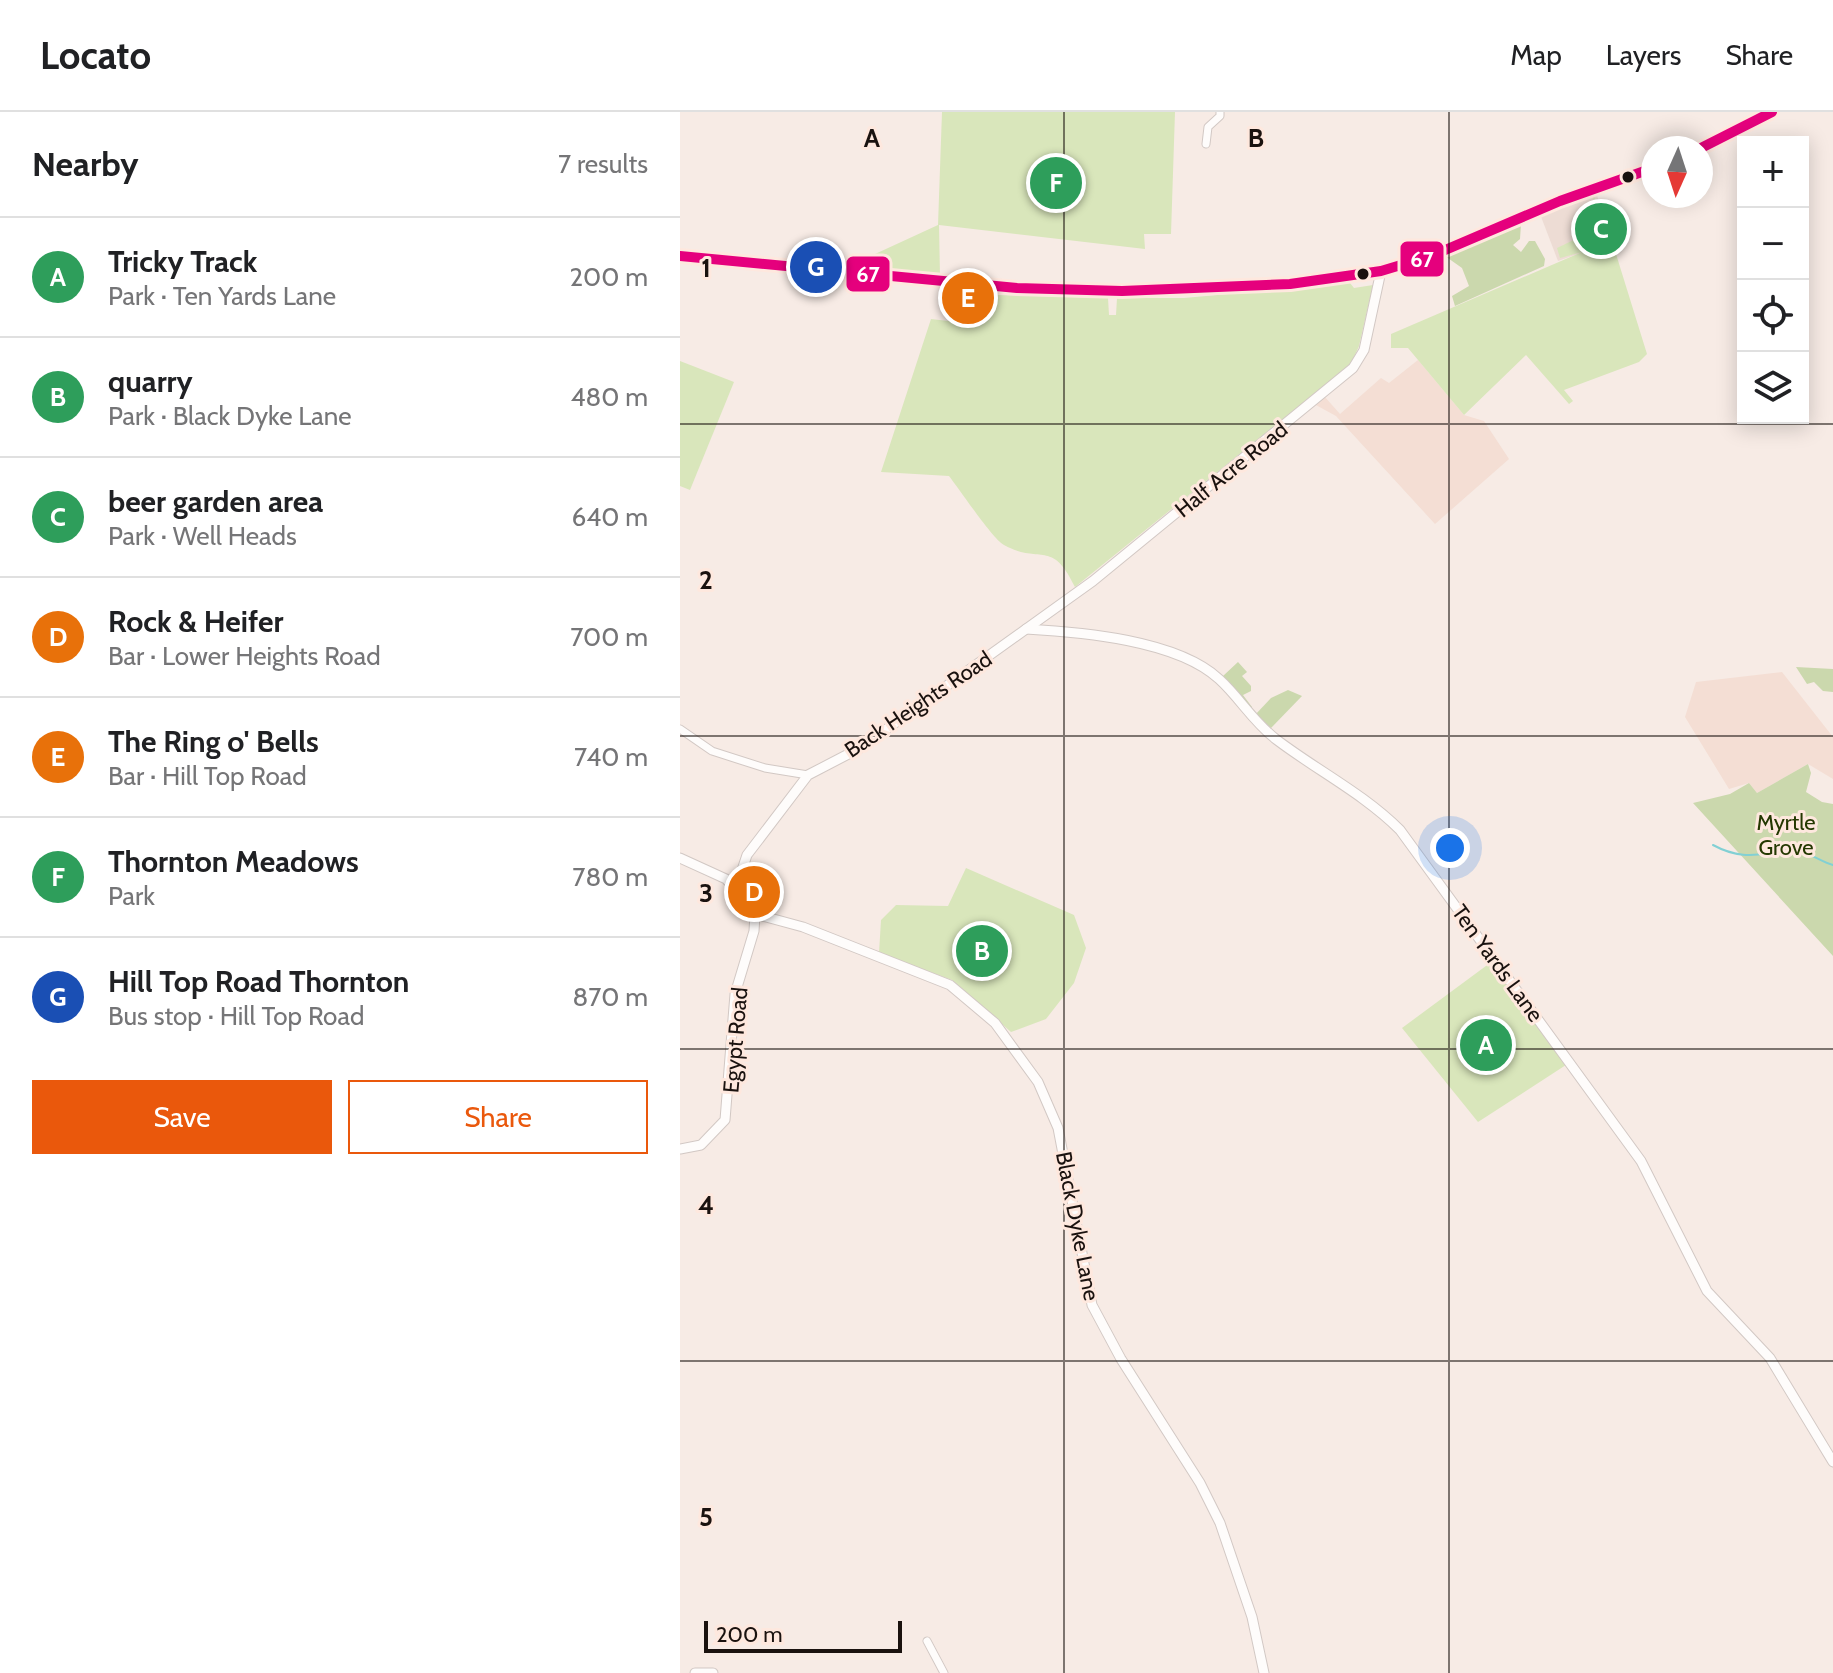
<!DOCTYPE html>
<html lang="en">
<head>
<meta charset="utf-8">
<style>
  body { margin:0; font-family:Cabin,sans-serif; background:#f6f6f6; color:#202124 }
  .controls { position:absolute; right:24px; top:24px; display:grid; overflow:hidden; border-radius:0px; box-shadow:0 4px 20px #0003 }
  .controls button { width:72px; height:72px; display:grid; place-items:center; padding:0; border:0; border-bottom:2px solid #e0e0e0; background:#fff; color:#202124; font:40px sans-serif }
  .compass { position:absolute; left:961px; top:24px; width:72px; height:72px; border-radius:50%; background:#fff; box-shadow:0 4px 20px #0003; rotate:183deg }
  .scale { position:absolute; left:24px; bottom:20px; width:198px; box-sizing:border-box; padding-left:8px; border:4px solid #1a120f; border-top:0; font-size:22px; line-height:28px; white-space:nowrap; color:#1a120f; -webkit-text-stroke:6px #fee8de; paint-order:stroke }
  .you { position:absolute; left:770px; top:736px; width:28px; height:28px; margin:-20px; border:6px solid #fff; border-radius:50%; background:#1a73e8; box-shadow:0 0 0 12px #1a73e833 }
  .badge { display:grid; place-items:center; width:52px; height:52px; border-radius:50%; background:#ea580c; color:#fff; font-size:26px; font-weight:700 }
  .pin { position:absolute; translate:-50% -50%; border:4px solid #fff; box-shadow:0 2px 8px #0006 }
  .list { margin:0; padding:0; list-style:none }
  h2 { display:flex; justify-content:space-between; align-items:center; height:104px; margin:0; padding:0 32px; font-size:34px }
  h2 small { font-size:26px; font-weight:400; color:#757577 }
  .list li { display:grid; grid-template-columns:52px 1fr auto; gap:24px; align-items:center; box-sizing:border-box; height:120px; padding:0 32px; border-top:2px solid #e0e0e0 }
  .list b { display:block; font-size:30px; white-space:nowrap }
  .list p { margin:0; font-size:26px; white-space:nowrap; color:#757577 }
  .list em { font-size:26px; font-style:normal; color:#757577 }
  .actions { display:flex; gap:16px; padding:24px 32px }
  .actions a { flex:1; padding:18px 0; border:2px solid #ea580c; border-radius:0px; text-align:center; font-size:28px; color:#ea580c }
  .actions .main { background:#ea580c; color:#fff }
  .icon { flex:none; width:44px; height:44px; fill:none; stroke:currentColor; stroke-width:2; stroke-linecap:round; stroke-linejoin:round }
  .map { position:relative; flex:none; width:1153px; height:1561px; overflow:hidden }
  header { display:flex; align-items:center; gap:48px; box-sizing:border-box; height:112px; padding:0 40px; background:#fff; border-bottom:2px solid #e0e0e0 }
  header strong { font-size:38px }
  nav { display:flex; gap:44px; margin-inline-start:auto; font-size:28px }
  main { display:flex }
  aside { flex:1; background:#fff }
  .map>svg:first-child { display:block }
  .commercial { fill:#eddcd4 }
  .built { fill:#f4ded4 }
  .green { fill:#d9e6bb }
  .forest { fill:#cbd8ad }
  .lines { fill:none; stroke-linecap:round; stroke-linejoin:round }
  .stream { stroke:#82d0d4; stroke-width:2 }
  .minor-casing { stroke:#d2c8c4; stroke-width:9 }
  .tertiary-casing { stroke:#d2c8c4; stroke-width:11 }
  .minor { stroke:#fefcfb; stroke-width:7 }
  .tertiary { stroke:#fefcfb; stroke-width:9 }
  .bus-1-casing { stroke:#fee8de; stroke-width:16 }
  .bus-1 { stroke:#e5007d; stroke-width:10 }
  .grid { fill:none; stroke:#1a120f; stroke-width:2; stroke-opacity:0.55 }
  .bus-dot { fill:#1a120f; stroke:#fee8de; stroke-width:3 }
  .labels { text-anchor:middle; stroke-width:6; stroke-linejoin:round; paint-order:stroke }
  .street-label { font-size:22px; fill:#1a120f; stroke:#fee8de }
  .park-label { font-size:22px; fill:#243801; stroke:#fee8de }
  .grid-label { font-size:26px; text-anchor:middle; font-weight:bold; fill:#1a120f; stroke:#fee8de; stroke-width:6; stroke-linejoin:round; paint-order:stroke }
  .line-badge { stroke:#fee8de; stroke-width:3 }
  .badge-label { font-size:22px; text-anchor:middle; font-weight:bold; fill:#fff }
</style>
</head>
<body>
<header>
<strong>Locato</strong>
<nav><a>Map</a><a>Layers</a><a>Share</a></nav>
</header>
<main>
<aside>
<h2>Nearby<small>7 results</small></h2>
<ul class="list">
<li><span class="badge" style="background:#2e9e5b">A</span><div><b>Tricky Track</b><p>Park · Ten Yards Lane</p></div><em>200 m</em></li>
<li><span class="badge" style="background:#2e9e5b">B</span><div><b>quarry</b><p>Park · Black Dyke Lane</p></div><em>480 m</em></li>
<li><span class="badge" style="background:#2e9e5b">C</span><div><b>beer garden area</b><p>Park · Well Heads</p></div><em>640 m</em></li>
<li><span class="badge" style="background:#e8710a">D</span><div><b>Rock &amp; Heifer</b><p>Bar · Lower Heights Road</p></div><em>700 m</em></li>
<li><span class="badge" style="background:#e8710a">E</span><div><b>The Ring o' Bells</b><p>Bar · Hill Top Road</p></div><em>740 m</em></li>
<li><span class="badge" style="background:#2e9e5b">F</span><div><b>Thornton Meadows</b><p>Park</p></div><em>780 m</em></li>
<li><span class="badge" style="background:#1a4fb4">G</span><div><b>Hill Top Road Thornton</b><p>Bus stop · Hill Top Road</p></div><em>870 m</em></li>
</ul>
<div class="actions"><a class="main">Save</a><a>Share</a></div>
</aside>
<div class="map">
<svg width="1153" height="1561" viewBox="0 0 1153 1561">
  <rect width="100%" height="100%" fill="#f7ebe5"/>
  <!-- commercial -->
  <polygon class="commercial" points="916,81 934,129 878,149 860,102"/>
  <!-- built -->
  <g class="built">
    <polygon points="738,248 784,303 804,309 829,347 755,412 656,304 634,292 644,284 660,302 701,266 709,271"/>
    <polygon points="1102,560 1153,625 1153,667 1128,652 1077,681 1069,671 1049,677 1005,605 1016,570"/>
  </g>
  <!-- green -->
  <g class="green">
    <polygon points="262,0 495,0 491,122 464,122 465,137 259,113 260,164 172,158 169,154 258,113"/>
    <polygon points="913,82 927,113 967,242 959,250 884,278 893,289 889,292 846,243 784,303 728,236 711,236 711,222 902,140 880,146 877,136 925,113 916,89 911,85 885,95 883,91"/>
    <path d="M670 171 674 176 693 173 679 234 671 252 395 475C372 426 360 453 324 433 312 426 280 378 269 364L201 360 251 207 285 211 287 190 273 188 277 174 318 179 317 183 428 186 429 203H436L437 186H504Z"/>
    <polygon points="0,249 54,270 10,378 0,374"/>
    <polygon points="286,756 394,803 406,836 394,871 366,907 331,920 272,868 199,841 201,808 216,793 268,794"/>
    <polygon points="814,848 889,951 798,1010 722,916"/>
  </g>
  <!-- forest -->
  <g class="forest">
    <polygon points="841,112 840,127 833,133 841,140 849,129 855,129 865,147 864,154 775,194 772,184 789,174 782,156 765,144"/>
    <polygon points="558,550 567,560 562,564 571,574 571,579 563,583 572,595 567,597 543,564"/>
    <polygon points="1116,555 1153,557 1153,580 1143,579 1134,570 1127,572"/>
    <polygon points="608,578 622,584 591,616 575,603 591,586"/>
    <polygon points="1128,652 1131,661 1126,680 1142,690 1153,692 1153,844 1013,691 1050,682 1069,671 1077,681"/>
  </g>
  <g class="lines">
    <!-- stream -->
    <path class="stream" d="M1033 733C1066 751 1085 739 1118 740 1129 740 1141 750 1153 753"/>
    <defs>
      <g id="minor">
        <polyline points="526,32 528,15 540,4 540,0"/>
        <polyline points="0,617 32,639 85,656 128,663"/>
        <polyline points="247,1529 264,1561"/>
      </g>
      <g id="tertiary">
        <polyline points="1021,36 1092,0"/>
        <polyline points="0,144 337,176 442,179 610,172 701,159 751,144 880,89 973,56"/>
        <path d="M346 517C401 520 497 528 539 567 560 586 573 610 597 628 638 659 684 682 720 718L961 1049 1027 1179 1090 1246 1153 1350"/>
        <polyline points="0,746 46,767 75,802"/>
        <polyline points="55,779 67,743 128,663 180,636 413,469 673,256 684,238 701,159"/>
        <polyline points="75,802 123,815 270,873 315,911 358,970 378,1016 412,1193 441,1247 520,1371 540,1411 572,1505 584,1561"/>
        <polyline points="0,1037 21,1033 45,1008 55,882 74,819 75,802"/>
        <polyline points="15,1561 33,1561"/>
      </g>
    </defs>
    <!-- minor casing -->
    <use href="#minor" class="minor-casing"/>
    <!-- tertiary casing -->
    <use href="#tertiary" class="tertiary-casing"/>
    <!-- minor -->
    <use href="#minor" class="minor"/>
    <!-- tertiary -->
    <use href="#tertiary" class="tertiary"/>
    <defs>
      <g id="bus-1">
        <polyline points="1021,36 1092,0"/>
        <polyline points="0,144 337,176 442,179 610,172 701,159 751,144 880,89 973,56"/>
      </g>
    </defs>
    <!-- bus-1 casing -->
    <use href="#bus-1" class="bus-1-casing"/>
    <!-- bus-1 -->
    <use href="#bus-1" class="bus-1"/>
  </g>
  <!-- grid -->
  <path class="grid" d="M384 0V1561M769 0V1561M0 312H1153M0 624H1153M0 937H1153M0 1249H1153"/>
  <!-- markers -->
  <g class="bus-dot">
    <circle cx="948" cy="65" r="7"/>
    <circle cx="683" cy="162" r="7"/>
  </g>
  <g class="labels">
    <!-- street labels -->
    <g class="street-label">
      <text transform="translate(551 357) rotate(-39)" y="8">Half Acre Road</text>
      <text transform="translate(238 592) rotate(-34)" y="8">Back Heights Road</text>
      <text transform="translate(818 851) rotate(54)" y="8">Ten Yards Lane</text>
      <text transform="translate(55 928) rotate(-85)" y="8">Egypt Road</text>
      <text transform="translate(398 1114) rotate(79)" y="8">Black Dyke Lane</text>
    </g>
    <!-- park labels -->
    <g class="park-label">
      <text x="1106" y="718">Myrtle<tspan x="1106" dy="25">Grove</tspan></text>
    </g>
  </g>
  <g class="grid-label">
    <text x="192" y="35">A</text>
    <text x="576" y="35">B</text>
    <text x="26" y="165">1</text>
    <text x="26" y="477">2</text>
    <text x="26" y="790">3</text>
    <text x="26" y="1102">4</text>
    <text x="26" y="1414">5</text>
  </g>
  <g class="line-badge">
    <rect x="719" y="128" width="46" height="38" rx="8" fill="#e5007d"/>
    <rect x="165" y="143" width="46" height="38" rx="8" fill="#e5007d"/>
  </g>
  <g class="badge-label">
    <text x="742" y="155">67</text>
    <text x="188" y="170">67</text>
  </g>
</svg>
<div class="controls">
<button>+</button>
<button>−</button>
<button><svg class="icon" aria-label="locate" viewBox="0 0 24 24"><circle cx="12" cy="12" r="6"/><path d="M12 2v4M12 18v4M2 12h4M18 12h4"/></svg></button>
<button><svg class="icon" aria-label="layers" viewBox="0 0 24 24"><path d="M12 4l9 5-9 5-9-5zM3 14l9 5 9-5"/></svg></button>
</div>
<svg class="compass" viewBox="-18 -18 36 36"><path d="M0-13l5 13h-10z" fill="#e53935"/><path d="M0 13l5-13h-10z" fill="#757577"/></svg>
<div class="scale">200 m</div>
<div class="you"></div>
<div class="pin badge" style="left:806px;top:933px;background:#2e9e5b">A</div>
<div class="pin badge" style="left:302px;top:839px;background:#2e9e5b">B</div>
<div class="pin badge" style="left:921px;top:117px;background:#2e9e5b">C</div>
<div class="pin badge" style="left:74px;top:780px;background:#e8710a">D</div>
<div class="pin badge" style="left:288px;top:186px;background:#e8710a">E</div>
<div class="pin badge" style="left:376px;top:71px;background:#2e9e5b">F</div>
<div class="pin badge" style="left:136px;top:155px;background:#1a4fb4">G</div>
</div>
</main>
</body>
</html>
